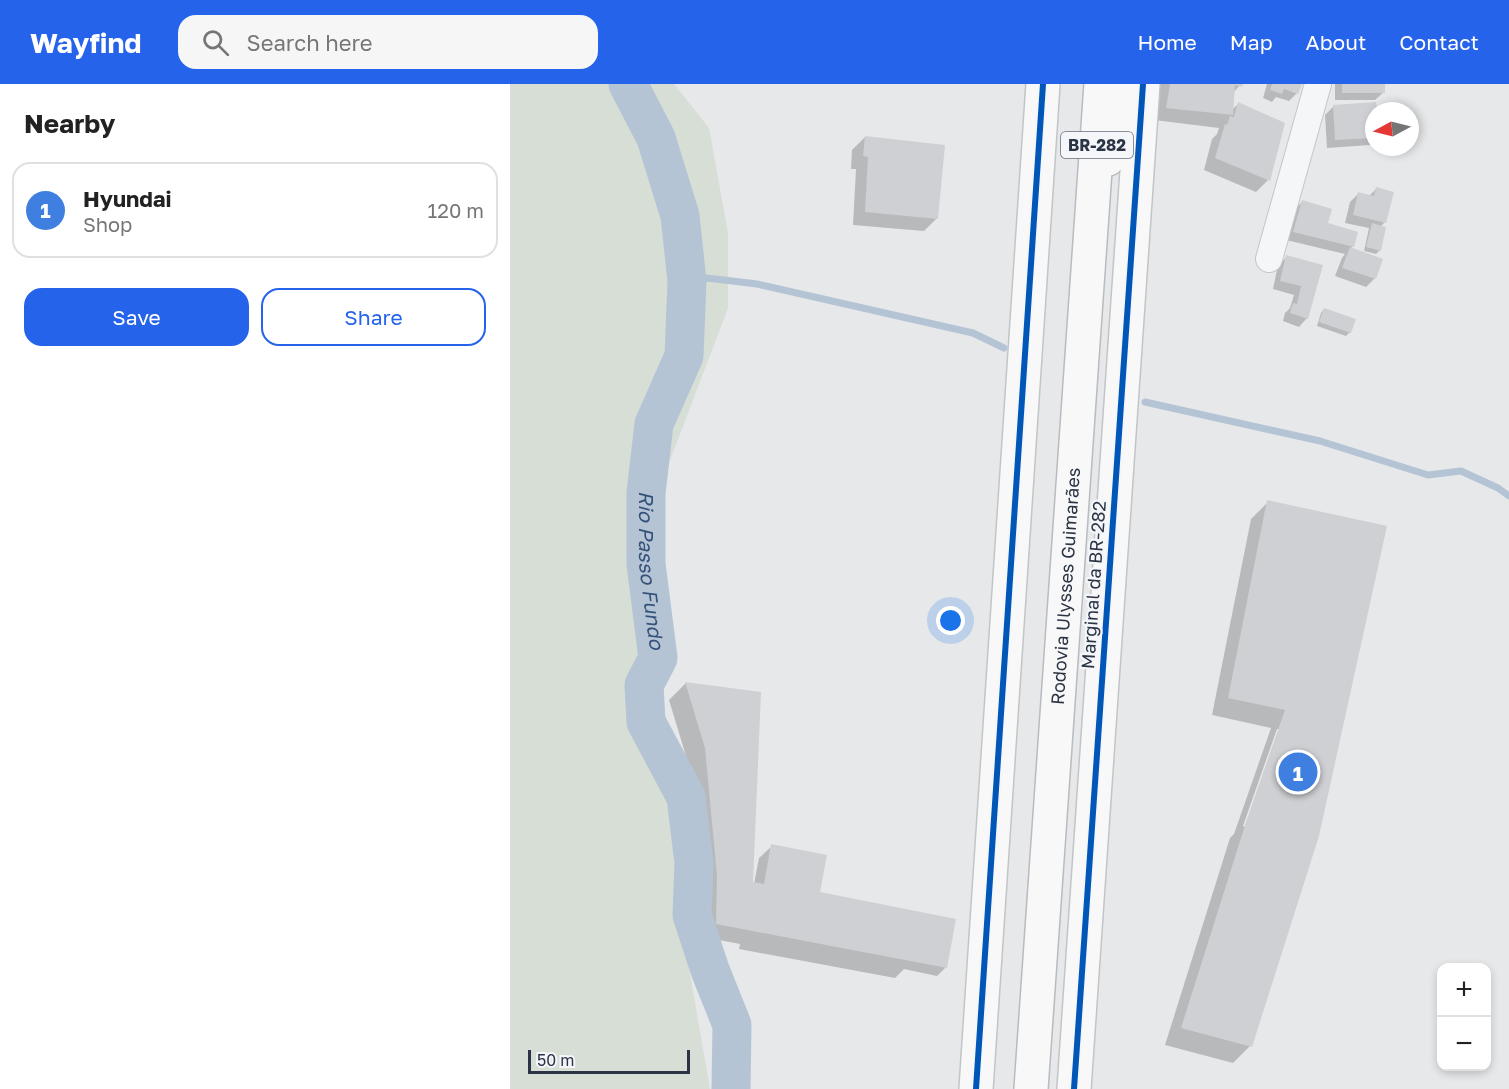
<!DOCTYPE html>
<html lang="en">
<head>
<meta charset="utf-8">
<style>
  body { margin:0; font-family:"Golos Text",sans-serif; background:#f6f6f6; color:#222 }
  .controls { position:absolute; right:18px; bottom:18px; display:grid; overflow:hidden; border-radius:12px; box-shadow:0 3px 9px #0003 }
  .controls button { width:54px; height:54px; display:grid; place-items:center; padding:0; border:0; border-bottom:2px solid #e0e0e0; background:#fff; color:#222; font:30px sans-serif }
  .compass { position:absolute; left:855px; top:18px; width:54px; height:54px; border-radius:50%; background:#fff; box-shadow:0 3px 9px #0003; rotate:263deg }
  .scale { position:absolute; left:18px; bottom:15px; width:162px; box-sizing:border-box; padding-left:6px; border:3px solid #2b3445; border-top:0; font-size:16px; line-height:21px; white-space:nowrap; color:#2b3445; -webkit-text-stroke:4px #f4f6f9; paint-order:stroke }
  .you { position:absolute; left:441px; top:537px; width:21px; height:21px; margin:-15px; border:4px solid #fff; border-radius:50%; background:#1a73e8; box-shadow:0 0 0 9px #1a73e833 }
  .badge { display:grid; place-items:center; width:39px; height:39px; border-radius:50%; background:#2563eb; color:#fff; font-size:20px; font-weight:700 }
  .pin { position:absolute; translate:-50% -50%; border:3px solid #fff; box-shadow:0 2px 6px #0006 }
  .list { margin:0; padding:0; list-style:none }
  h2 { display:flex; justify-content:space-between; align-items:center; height:78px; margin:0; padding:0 24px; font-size:26px }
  h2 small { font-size:20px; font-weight:400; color:#767676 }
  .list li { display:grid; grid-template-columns:39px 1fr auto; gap:18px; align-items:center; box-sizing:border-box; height:96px; margin:0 12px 12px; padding:0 12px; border:2px solid #e0e0e0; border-radius:18px }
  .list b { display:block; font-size:22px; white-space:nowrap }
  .list p { margin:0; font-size:20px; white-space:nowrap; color:#767676 }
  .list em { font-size:20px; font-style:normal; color:#767676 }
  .actions { display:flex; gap:12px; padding:18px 24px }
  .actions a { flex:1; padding:14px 0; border:2px solid #2563eb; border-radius:18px; text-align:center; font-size:21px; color:#2563eb }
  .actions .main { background:#2563eb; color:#fff }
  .icon { flex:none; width:33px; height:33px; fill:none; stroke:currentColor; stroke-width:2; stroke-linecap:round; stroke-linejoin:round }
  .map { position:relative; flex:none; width:999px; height:1005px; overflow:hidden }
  header { display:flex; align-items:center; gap:36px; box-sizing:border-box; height:84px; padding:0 30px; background:#2563eb; color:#fff }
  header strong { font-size:28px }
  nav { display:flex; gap:33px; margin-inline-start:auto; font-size:21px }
  .search { width:420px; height:54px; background:#f6f6f6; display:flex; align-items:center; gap:15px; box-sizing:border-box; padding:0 21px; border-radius:18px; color:#767676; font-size:22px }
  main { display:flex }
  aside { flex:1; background:#fff }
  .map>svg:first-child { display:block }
  .green { fill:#d6ded6 }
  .shadow { fill:#0003; fill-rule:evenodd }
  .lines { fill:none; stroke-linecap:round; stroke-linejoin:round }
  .stream { stroke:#b4c4d5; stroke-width:7 }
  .river { stroke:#b4c4d5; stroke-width:39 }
  .building { fill:#ced0d3 }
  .minor-casing { stroke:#c4c6c8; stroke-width:28 }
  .primary-casing { stroke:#c2c5c8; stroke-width:36 }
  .trunk-casing { stroke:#b8bbbf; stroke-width:36 }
  .minor { stroke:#f5f6f7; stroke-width:26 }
  .primary { stroke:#f8f8f8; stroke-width:33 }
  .trunk { stroke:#f8f8f8; stroke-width:33 }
  .cycleway-casing { stroke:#f4f6f9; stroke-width:10 }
  .cycleway { stroke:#0057b8; stroke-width:6 }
  .labels { text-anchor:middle; stroke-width:4.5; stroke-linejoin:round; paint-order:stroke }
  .shield { fill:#f4f6f9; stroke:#676e7b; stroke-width:1.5 }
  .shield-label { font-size:16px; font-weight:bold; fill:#2b3445 }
  .street-label { font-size:18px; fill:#2b3445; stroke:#f4f6f9 }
  .water-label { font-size:20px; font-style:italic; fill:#34527a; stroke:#f4f6f9 }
</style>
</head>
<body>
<header>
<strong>Wayfind</strong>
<div class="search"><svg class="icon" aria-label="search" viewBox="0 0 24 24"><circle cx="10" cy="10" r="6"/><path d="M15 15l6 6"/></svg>Search here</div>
<nav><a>Home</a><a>Map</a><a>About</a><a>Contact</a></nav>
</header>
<main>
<aside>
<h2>Nearby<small></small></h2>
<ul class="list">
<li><span class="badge" style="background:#3f7fe0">1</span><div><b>Hyundai</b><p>Shop</p></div><em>120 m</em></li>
</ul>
<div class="actions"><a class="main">Save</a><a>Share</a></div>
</aside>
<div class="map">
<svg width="999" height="1005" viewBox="0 0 999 1005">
  <rect width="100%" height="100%" fill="#e6e8ea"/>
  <!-- green -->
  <polygon class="green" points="0,0 164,0 199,44 218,149 218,224 127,463 180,890 200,1005 0,1005"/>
  <!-- shadow -->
  <g class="shadow">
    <polygon points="649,0 731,0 723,9 722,26 728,20 758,96 746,108 694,86 702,55 707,50 709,44 644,36"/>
    <polygon points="757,0 790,0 787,9 779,17 766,13 762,18 753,14"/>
    <polygon points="825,0 873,0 874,8 865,16 825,16"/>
    <polygon points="823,23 866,27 864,27 864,57 860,61 817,64 815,31"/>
    <polygon points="355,53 427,134 414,147 343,141 346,85 341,85 342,66"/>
    <polygon points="866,105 875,138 870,143 870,166 866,170 854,167 859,144 835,139 840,118 849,109 859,112"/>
    <polygon points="792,118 843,162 840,165 865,194 856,203 825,192 832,174 835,170 776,156 784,126"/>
    <polygon points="777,173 811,182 797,234 789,243 773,237 775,229 780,224 784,211 763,205 768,181"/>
    <polygon points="814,225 840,248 836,252 807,242 811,229"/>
    <path d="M758 418 807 752 740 962 723 979 655 961 720 754 724 750 761 644 702 631 741 435ZM767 645H770L735 743 733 742Z"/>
    <polygon points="176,599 241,799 244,800 249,774 262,762 306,809 436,883 427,892 394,885 385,894 229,865 230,860 193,853 195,809 190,808 179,682 159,616"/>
  </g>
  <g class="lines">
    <!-- stream -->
    <g class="stream">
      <polyline points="177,197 197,194 247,200 463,249 494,264"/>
      <polyline points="635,318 810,357 918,391 951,387 988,404 999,412"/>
    </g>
    <!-- river -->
    <path class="river" id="s1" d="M118 0 146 54 170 132 177 197 174 272 144 340 136 409V480L148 574 134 601 136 638 176 713 184 779 182 831 200 886 222 941 221 1005"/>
  </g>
  <!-- building -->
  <g class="building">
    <polygon points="660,0 733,0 732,3 725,1 723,31 656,24"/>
    <polygon points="762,0 792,0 788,10 774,5 772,10 760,6"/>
    <rect x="832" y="0" width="43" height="9"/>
    <polygon points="728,18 775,39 760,97 705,74 715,40 717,41 720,32 724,33"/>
    <polygon points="866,18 867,27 864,27 864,54 825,56 823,21"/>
    <polygon points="355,52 435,61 428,135 355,128 358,73 353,72"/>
    <polygon points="866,103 884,108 876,139 843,131 848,108 864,112"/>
    <polygon points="792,116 822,125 818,139 848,148 844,163 783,148"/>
    <polygon points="862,139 876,143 871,167 856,163"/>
    <polygon points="840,163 873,175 866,195 832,184"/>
    <polygon points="776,171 813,181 798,235 780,229 783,219 787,220 791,202 770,197"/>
    <polygon points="814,224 846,235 841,249 809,238"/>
    <polygon points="757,416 877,442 809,752 742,963 671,944 737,735 775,626 718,614"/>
    <polygon points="175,598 251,608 243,798 254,800 261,760 317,771 310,808 446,835 437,884 206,840 207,792 195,664"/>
  </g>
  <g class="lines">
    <defs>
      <polyline id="minor" points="759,175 808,0"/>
      <g id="primary">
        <polyline points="466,1005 533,0"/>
        <polyline points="564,1005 633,0"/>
      </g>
      <g id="trunk">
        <polyline points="598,75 622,0"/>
        <path id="s2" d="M521 1005 591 0"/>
      </g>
    </defs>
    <!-- minor casing -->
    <use href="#minor" class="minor-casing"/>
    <!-- primary casing -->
    <use href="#primary" class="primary-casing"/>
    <!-- trunk casing -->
    <use href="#trunk" class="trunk-casing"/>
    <!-- minor -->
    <use href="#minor" class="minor"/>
    <!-- primary -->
    <use href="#primary" class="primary"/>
    <!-- trunk -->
    <use href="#trunk" class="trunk"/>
    <defs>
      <g id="cycleway">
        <polyline points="466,1005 533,0"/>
        <polyline points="564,1005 633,0"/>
      </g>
    </defs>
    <!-- cycleway casing -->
    <use href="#cycleway" class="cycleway-casing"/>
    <!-- cycleway -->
    <use href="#cycleway" class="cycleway"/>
  </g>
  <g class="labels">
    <!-- shield labels -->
    <rect class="shield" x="551" y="48" width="72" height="26" rx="4.5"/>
    <g class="shield-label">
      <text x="587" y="67">BR-282</text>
    </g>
    <!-- street labels -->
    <g class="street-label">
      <text transform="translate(584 501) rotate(-86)" y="6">Marginal da BR-282</text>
      <text dy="6" stroke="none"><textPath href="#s2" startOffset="504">Rodovia Ulysses Guimarães</textPath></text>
    </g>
    <!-- water labels -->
    <g class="water-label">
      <text dy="7" stroke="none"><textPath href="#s1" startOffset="504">Rio Passo Fundo</textPath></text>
    </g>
  </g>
</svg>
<div class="controls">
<button>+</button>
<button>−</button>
</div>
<svg class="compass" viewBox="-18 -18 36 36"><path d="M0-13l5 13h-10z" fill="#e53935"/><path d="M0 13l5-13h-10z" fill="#767676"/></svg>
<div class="scale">50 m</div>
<div class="you"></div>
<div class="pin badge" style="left:788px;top:688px;background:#3f7fe0">1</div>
</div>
</main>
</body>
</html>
